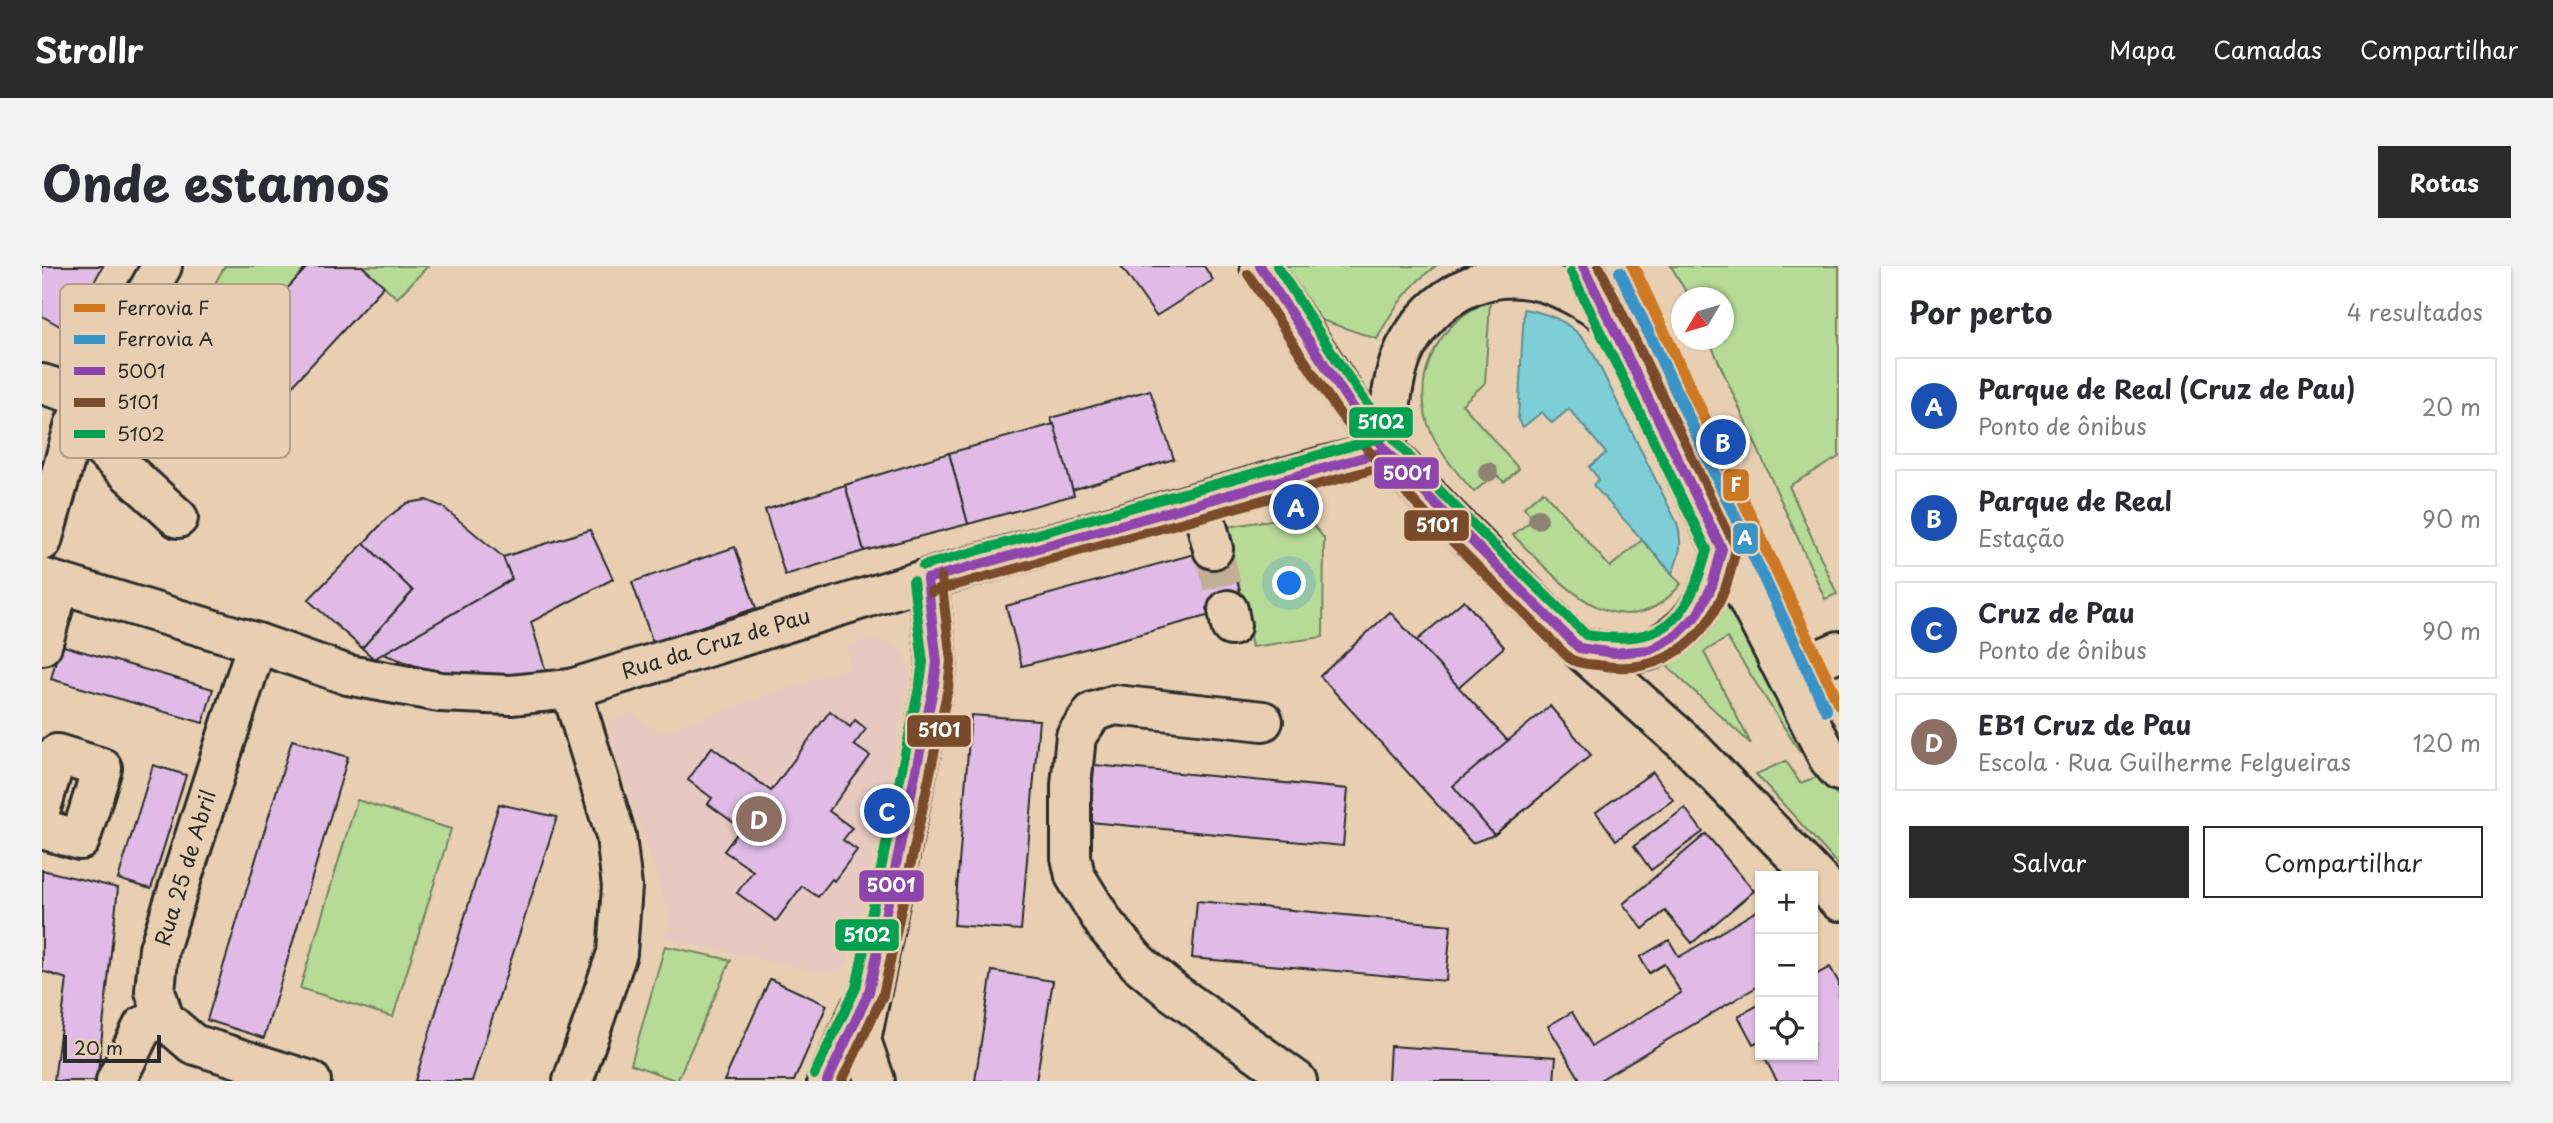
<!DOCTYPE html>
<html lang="pt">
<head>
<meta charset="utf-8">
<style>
  body { margin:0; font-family:"Playpen Sans",sans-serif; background:#f2f2f3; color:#2b2b33 }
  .controls { position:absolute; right:21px; bottom:21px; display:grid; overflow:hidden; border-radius:0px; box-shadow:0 2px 5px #0004 }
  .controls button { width:63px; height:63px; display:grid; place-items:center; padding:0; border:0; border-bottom:2px solid #e1e1e2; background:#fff; color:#2b2b33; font:35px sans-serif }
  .compass { position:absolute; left:1629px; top:21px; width:63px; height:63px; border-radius:50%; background:#fff; box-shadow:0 2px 5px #0004; rotate:232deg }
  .scale { position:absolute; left:21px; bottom:18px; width:98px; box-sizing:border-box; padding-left:7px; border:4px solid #2b2b2b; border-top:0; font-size:19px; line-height:24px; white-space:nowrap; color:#2b2b2b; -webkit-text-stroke:5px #e9cfb1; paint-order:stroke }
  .you { position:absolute; left:1248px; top:318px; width:24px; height:24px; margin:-18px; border:5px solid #fff; border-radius:50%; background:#1a73e8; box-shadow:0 0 0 10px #1a73e833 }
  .badge { display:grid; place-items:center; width:46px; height:46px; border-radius:50%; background:#2b2b2b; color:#fff; font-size:23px; font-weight:700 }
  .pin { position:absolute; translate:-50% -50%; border:4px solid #fff; box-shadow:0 2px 7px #0006 }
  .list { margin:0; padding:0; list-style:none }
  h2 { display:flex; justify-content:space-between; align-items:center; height:91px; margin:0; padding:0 28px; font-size:30px }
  h2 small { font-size:23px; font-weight:400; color:#7c7c81 }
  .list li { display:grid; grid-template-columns:46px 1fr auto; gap:21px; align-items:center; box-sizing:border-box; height:98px; margin:0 14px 14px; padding:0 14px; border:2px solid #e1e1e2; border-radius:0px }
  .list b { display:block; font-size:26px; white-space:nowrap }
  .list p { margin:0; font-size:23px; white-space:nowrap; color:#7c7c81 }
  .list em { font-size:23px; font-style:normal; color:#7c7c81 }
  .actions { display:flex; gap:14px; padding:21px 28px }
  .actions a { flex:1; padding:16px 0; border:2px solid #2b2b2b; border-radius:0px; text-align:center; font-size:24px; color:#2b2b2b }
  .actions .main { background:#2b2b2b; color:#fff }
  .icon { flex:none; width:38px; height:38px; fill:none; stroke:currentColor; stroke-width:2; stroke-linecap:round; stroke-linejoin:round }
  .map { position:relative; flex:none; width:1797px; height:815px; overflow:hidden; border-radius:0px }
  header { display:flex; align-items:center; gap:42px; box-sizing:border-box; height:98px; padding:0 35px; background:#2b2b2b; color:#fff }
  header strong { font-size:33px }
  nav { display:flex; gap:38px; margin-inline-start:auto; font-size:24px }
  .intro { display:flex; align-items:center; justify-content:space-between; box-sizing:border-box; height:168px; padding:0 42px }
  h1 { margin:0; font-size:49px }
  .button { padding:18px 32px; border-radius:0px; background:#2b2b2b; color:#fff; font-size:24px; font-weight:700 }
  main { display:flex; gap:42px; padding:0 42px }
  aside { flex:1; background:#fff; border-radius:0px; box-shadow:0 2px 5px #0004 }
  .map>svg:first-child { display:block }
  .built { fill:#e6c9c1 }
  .green { fill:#b5db97; stroke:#708361; stroke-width:2 }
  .water { fill:#7dced7; stroke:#5c8d92; stroke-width:2 }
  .building { fill:#dfbbe5; stroke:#2b2b2b; stroke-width:2 }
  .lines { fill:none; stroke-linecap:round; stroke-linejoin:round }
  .minor-tunnel { stroke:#c3ae96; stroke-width:38; stroke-dasharray:38 19; stroke-linecap:butt }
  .minor-casing { stroke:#2b2b2b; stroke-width:44 }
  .major-casing { stroke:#2b2b2b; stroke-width:44 }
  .minor { stroke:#e9cfb1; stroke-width:38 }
  .major { stroke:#e9cfb1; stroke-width:38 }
  .bus-1-casing { stroke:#e9cfb1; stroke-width:16 }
  .bus-2-casing { stroke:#e9cfb1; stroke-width:16 }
  .bus-3-casing { stroke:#e9cfb1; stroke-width:16 }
  .bus-1 { stroke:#8e44ad; stroke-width:10 }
  .bus-2 { stroke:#7a4b2a; stroke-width:10 }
  .bus-3 { stroke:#02a04f; stroke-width:10 }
  .rail-1-casing { stroke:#e9cfb1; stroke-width:18 }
  .rail-2-casing { stroke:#e9cfb1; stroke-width:18 }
  .rail-1 { stroke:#cd7821; stroke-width:12 }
  .rail-2 { stroke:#3994c8; stroke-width:12 }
  .tree { fill:#8c8370 }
  .labels { text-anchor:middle; stroke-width:5; stroke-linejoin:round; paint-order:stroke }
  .street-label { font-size:21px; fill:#2b2b2b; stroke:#e9cfb1 }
  .key { fill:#e9cfb1; stroke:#b09e89; stroke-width:2 }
  .key-label { font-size:19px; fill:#2b2b2b }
  .line-badge { stroke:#e9cfb1; stroke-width:2.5 }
  .badge-label { font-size:19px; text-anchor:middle; font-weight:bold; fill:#fff }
</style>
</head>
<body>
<header>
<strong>Strollr</strong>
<nav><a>Mapa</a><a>Camadas</a><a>Compartilhar</a></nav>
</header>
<div class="intro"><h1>Onde estamos</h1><a class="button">Rotas</a></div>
<main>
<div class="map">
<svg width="1797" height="815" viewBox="0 0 1797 815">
  <rect width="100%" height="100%" fill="#e9cfb1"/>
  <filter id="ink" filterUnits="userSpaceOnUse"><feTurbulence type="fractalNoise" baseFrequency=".0143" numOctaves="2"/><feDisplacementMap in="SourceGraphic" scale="14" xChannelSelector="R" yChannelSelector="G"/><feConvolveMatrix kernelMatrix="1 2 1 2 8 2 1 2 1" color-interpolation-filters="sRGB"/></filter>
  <g filter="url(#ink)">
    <!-- built -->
    <polygon class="built" points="831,372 851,379 861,388 866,400 867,414 823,629 805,699 784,708 621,672 629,656 564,456 591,447 618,467 807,401 804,379"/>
    <!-- green -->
    <g class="green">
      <polygon points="183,0 266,0 151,125 123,105"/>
      <polygon points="320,0 386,0 355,32"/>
      <path d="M1241 0H1394C1367 19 1350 44 1335 73L1276 53Z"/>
      <polygon points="1629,0 1797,0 1797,191 1747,220 1795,328 1783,333 1667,74 1682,74 1682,32 1647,31"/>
      <path d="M1448 35 1443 117 1420 138 1477 203 1462 216 1453 208 1432 226C1414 206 1395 184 1386 158 1370 106 1398 54 1448 35Z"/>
      <path d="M1501 225 1568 301 1600 274 1639 318C1579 391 1516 314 1471 269L1491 253 1482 241Z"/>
      <polygon points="1253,250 1272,260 1282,272 1281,371 1210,381 1185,261"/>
      <path d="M1690 327 1763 486H1758L1685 372 1662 386 1709 478 1626 401C1635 380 1655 378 1669 360 1677 350 1683 338 1690 327Z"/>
      <polygon points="1744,495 1758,517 1778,510 1797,531 1797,600 1714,508"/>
      <polygon points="315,534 409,563 351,751 258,722"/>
      <polygon points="623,680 689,694 635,815 589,798"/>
    </g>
    <!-- water -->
    <path class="water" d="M1482 43C1512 48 1534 59 1550 85L1635 257C1641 276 1638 290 1630 307L1551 219 1557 213 1547 201 1564 187 1527 143 1510 157 1500 146 1481 161 1476 154Z"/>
    <!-- building -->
    <g class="building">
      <polygon points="0,0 61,0 25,64 0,50"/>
      <polygon points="266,0 320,0 342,20 202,172 151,125"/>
      <polygon points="1079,0 1162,0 1171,14 1114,50"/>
      <polygon points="1108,124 1132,193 1030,224 1009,152"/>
      <polygon points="1012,158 1032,229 926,258 907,187"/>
      <polygon points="907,187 926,258 822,285 803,219"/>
      <polygon points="803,219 822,285 743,309 723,244"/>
      <polygon points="384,234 401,241 461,291 470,313 332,393 320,382 371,325 322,277 345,252 365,237"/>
      <polygon points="548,264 571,313 489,356 505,409 416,415 341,388 470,313 461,291"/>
      <polygon points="322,277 371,325 320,382 266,334"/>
      <polygon points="1185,279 1202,340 980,400 964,340"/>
      <polygon points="693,281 714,342 611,377 590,316"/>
      <polygon points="1422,334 1462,381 1364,467 1323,419"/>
      <polygon points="1348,346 1509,522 1452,569 1430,577 1278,410"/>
      <polygon points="18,379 171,423 161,457 9,413"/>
      <polygon points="1508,440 1549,489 1452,569 1411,520"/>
      <polygon points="788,445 808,461 813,454 824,463 812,479 828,490 787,545 810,562 801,574 815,584 792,615 790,613 776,631 760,620 734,655 695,627 711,605 682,585 699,562 666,538 670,532 646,514 670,481 729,525"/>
      <polygon points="929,449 997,454 979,664 912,659"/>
      <polygon points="250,474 306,491 222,772 165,754"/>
      <polygon points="111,499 144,509 109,623 76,613"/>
      <polygon points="1052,499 1306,523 1301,580 1048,556"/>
      <polygon points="1611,506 1631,534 1574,574 1554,546"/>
      <polygon points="457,538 515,551 430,815 373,815"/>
      <polygon points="1643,542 1661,566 1609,604 1592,580"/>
      <polygon points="1664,568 1712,625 1650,677 1623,645 1601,663 1581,638"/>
      <polygon points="0,604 76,622 55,815 12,815 25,713 0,705"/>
      <polygon points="1155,635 1409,659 1404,715 1150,692"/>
      <polygon points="1718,643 1718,719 1556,815 1539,815 1506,760 1530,746 1550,780 1639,727 1622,698 1607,707 1598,691 1627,674 1637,691"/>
      <polygon points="1788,701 1797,717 1797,815 1735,815 1721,789 1771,789 1771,710"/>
      <polygon points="950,705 1011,715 994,815 933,815"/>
      <polygon points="728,713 785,739 752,815 682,815"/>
      <polygon points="1718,738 1718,783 1715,776 1711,778 1696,750"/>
      <polygon points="1348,780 1514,791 1512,815 1346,815"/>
    </g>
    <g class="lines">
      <!-- minor-tunnel -->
      <polyline class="minor-tunnel" points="1171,283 1186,344"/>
      <defs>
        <g id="minor">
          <polyline points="0,118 45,132"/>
          <polyline points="33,158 136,252"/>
          <polyline points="1159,236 1171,283"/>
          <polyline points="0,275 33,158 45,132 120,0"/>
          <polyline points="0,312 215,377 306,409 398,426 469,429 529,423 885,313 1284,200 1344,185"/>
          <polyline points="1186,344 1189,360"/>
          <polyline points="215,377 117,683 113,725 122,753 151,778 269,815"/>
          <polyline points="0,379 18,318"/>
          <polyline points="1736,394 1776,394 1797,385"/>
          <polyline points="529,423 574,570 580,621 575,687 531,815"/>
          <polyline points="1221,455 1073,439 1051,446 1034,470 1029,519 1029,591 1033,610 1064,660 1096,697 1131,726 1255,815"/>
          <polyline points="0,539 15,488 60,502 38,574 0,563"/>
          <polyline points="74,815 101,760 122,753"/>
          <polyline points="785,815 818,744"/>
          <polyline points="833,815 819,774 892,419 895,396 885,313"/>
        </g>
        <g id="major">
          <polyline points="1218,0 1307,136 1344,185 1399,244 1537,382 1648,481 1797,635"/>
          <polyline points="1541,0 1567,50 1680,283 1787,493 1797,505"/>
          <path d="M1344 185C1348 151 1348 112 1364 81 1391 30 1444 0 1501 16 1525 23 1546 37 1567 50"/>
          <path d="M1537 382C1559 385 1586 390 1607 384 1612 383 1617 379 1622 376 1659 356 1670 321 1680 283"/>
        </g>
      </defs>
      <!-- minor casing -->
      <use href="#minor" class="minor-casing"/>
      <!-- major casing -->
      <use href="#major" class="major-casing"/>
      <!-- minor -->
      <use href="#minor" class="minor"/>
      <!-- major -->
      <use href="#major" class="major"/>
      <defs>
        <g id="bus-1">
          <polyline points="1218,0 1307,136 1344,185 1399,244 1537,382 1572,387 1608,384 1635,369 1656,348 1670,320 1680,283 1541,0"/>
          <polyline points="885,313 1344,185"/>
          <polyline points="785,815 827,726 892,419 895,396 885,313"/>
        </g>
        <g id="bus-2">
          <path d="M1206 8 1295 144 1333 193 1389 254 1527 392C1537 399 1552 398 1563 400 1628 409 1672 366 1688 307 1690 298 1693 290 1694 281L1557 0"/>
          <polyline points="889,326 1347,199"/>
          <polyline points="800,815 841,729 906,422 909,395 899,311"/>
        </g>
        <g id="bus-3">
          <path d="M1235 0C1273 59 1309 121 1354 175 1411 244 1481 306 1544 369 1621 380 1645 358 1665 284L1529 6"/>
          <polyline points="881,300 1341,171"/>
          <polyline points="772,809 814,722 878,417 881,396 871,315"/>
        </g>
      </defs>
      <!-- bus-1 casing -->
      <use href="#bus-1" class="bus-1-casing"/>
      <!-- bus-2 casing -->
      <use href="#bus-2" class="bus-2-casing"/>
      <!-- bus-3 casing -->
      <use href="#bus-3" class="bus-3-casing"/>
      <!-- bus-1 -->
      <use href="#bus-1" class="bus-1"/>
      <!-- bus-2 -->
      <use href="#bus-2" class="bus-2"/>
      <!-- bus-3 -->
      <use href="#bus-3" class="bus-3"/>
      <defs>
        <polyline id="rail-1" points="1591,0 1797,438"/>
        <polyline id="rail-2" points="1578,6 1784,444"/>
      </defs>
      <!-- rail-1 casing -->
      <use href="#rail-1" class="rail-1-casing"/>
      <!-- rail-2 casing -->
      <use href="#rail-2" class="rail-2-casing"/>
      <!-- rail-1 -->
      <use href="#rail-1" class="rail-1"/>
      <!-- rail-2 -->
      <use href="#rail-2" class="rail-2"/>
    </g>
    <!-- trees -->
    <g class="tree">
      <circle cx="1446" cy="206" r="10"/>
      <circle cx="1496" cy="253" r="10"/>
    </g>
  </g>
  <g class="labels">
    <!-- street labels -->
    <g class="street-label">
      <text transform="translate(674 378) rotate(-17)" y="7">Rua da Cruz de Pau</text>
      <text transform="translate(144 602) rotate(-73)" y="7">Rua 25 de Abril</text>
    </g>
  </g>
  <!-- legend -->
  <rect x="18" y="18" width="230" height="174" rx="10" class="key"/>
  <rect x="32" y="38" width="31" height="8" fill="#cd7821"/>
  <rect x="32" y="69" width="31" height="9" fill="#3994c8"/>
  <rect x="32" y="101" width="31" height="8" fill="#8e44ad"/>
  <rect x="32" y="132" width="31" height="9" fill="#7a4b2a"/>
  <rect x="32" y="164" width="31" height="8" fill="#02a04f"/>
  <g class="key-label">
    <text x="75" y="49">Ferrovia F</text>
    <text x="75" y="80">Ferrovia A</text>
    <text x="75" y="112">5001</text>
    <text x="75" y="143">5101</text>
    <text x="75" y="175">5102</text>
  </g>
  <g class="line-badge">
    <rect x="1306" y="140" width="66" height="33" rx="7" fill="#02a04f"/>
    <rect x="1331" y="190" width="67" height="34" rx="7" fill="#8e44ad"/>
    <rect x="1680" y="202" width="28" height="34" rx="7" fill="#cd7821"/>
    <rect x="1361" y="243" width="67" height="33" rx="7" fill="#7a4b2a"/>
    <rect x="1690" y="256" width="27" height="33" rx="7" fill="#3994c8"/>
    <rect x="864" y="448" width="66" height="34" rx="7" fill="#7a4b2a"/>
    <rect x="816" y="603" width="67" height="34" rx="7" fill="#8e44ad"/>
    <rect x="792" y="652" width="66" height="34" rx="7" fill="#02a04f"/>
  </g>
  <g class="badge-label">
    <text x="1339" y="163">5102</text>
    <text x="1365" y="214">5001</text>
    <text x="1694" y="226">F</text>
    <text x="1395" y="266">5101</text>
    <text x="1703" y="279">A</text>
    <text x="897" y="471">5101</text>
    <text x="849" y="626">5001</text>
    <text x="825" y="676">5102</text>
  </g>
</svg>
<div class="controls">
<button>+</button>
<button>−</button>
<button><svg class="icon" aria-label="locate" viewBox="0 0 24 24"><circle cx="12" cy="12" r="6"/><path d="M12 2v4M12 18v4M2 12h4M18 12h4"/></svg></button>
</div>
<svg class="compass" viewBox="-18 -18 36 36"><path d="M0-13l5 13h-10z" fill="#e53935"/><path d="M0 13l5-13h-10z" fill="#7c7c81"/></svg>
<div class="scale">20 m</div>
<div class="you"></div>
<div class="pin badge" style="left:1254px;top:241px;background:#1a4fb4">A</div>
<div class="pin badge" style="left:1681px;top:176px;background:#1a4fb4">B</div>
<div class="pin badge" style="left:845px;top:545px;background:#1a4fb4">C</div>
<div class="pin badge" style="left:717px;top:553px;background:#8d6e63">D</div>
</div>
<aside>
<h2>Por perto<small>4 resultados</small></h2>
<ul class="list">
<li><span class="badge" style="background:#1a4fb4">A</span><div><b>Parque de Real (Cruz de Pau)</b><p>Ponto de ônibus</p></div><em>20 m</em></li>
<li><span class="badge" style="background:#1a4fb4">B</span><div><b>Parque de Real</b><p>Estação</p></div><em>90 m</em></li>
<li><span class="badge" style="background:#1a4fb4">C</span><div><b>Cruz de Pau</b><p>Ponto de ônibus</p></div><em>90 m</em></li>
<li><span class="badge" style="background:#8d6e63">D</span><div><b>EB1 Cruz de Pau</b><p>Escola · Rua Guilherme Felgueiras</p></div><em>120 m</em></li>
</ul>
<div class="actions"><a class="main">Salvar</a><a>Compartilhar</a></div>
</aside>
</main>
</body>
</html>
